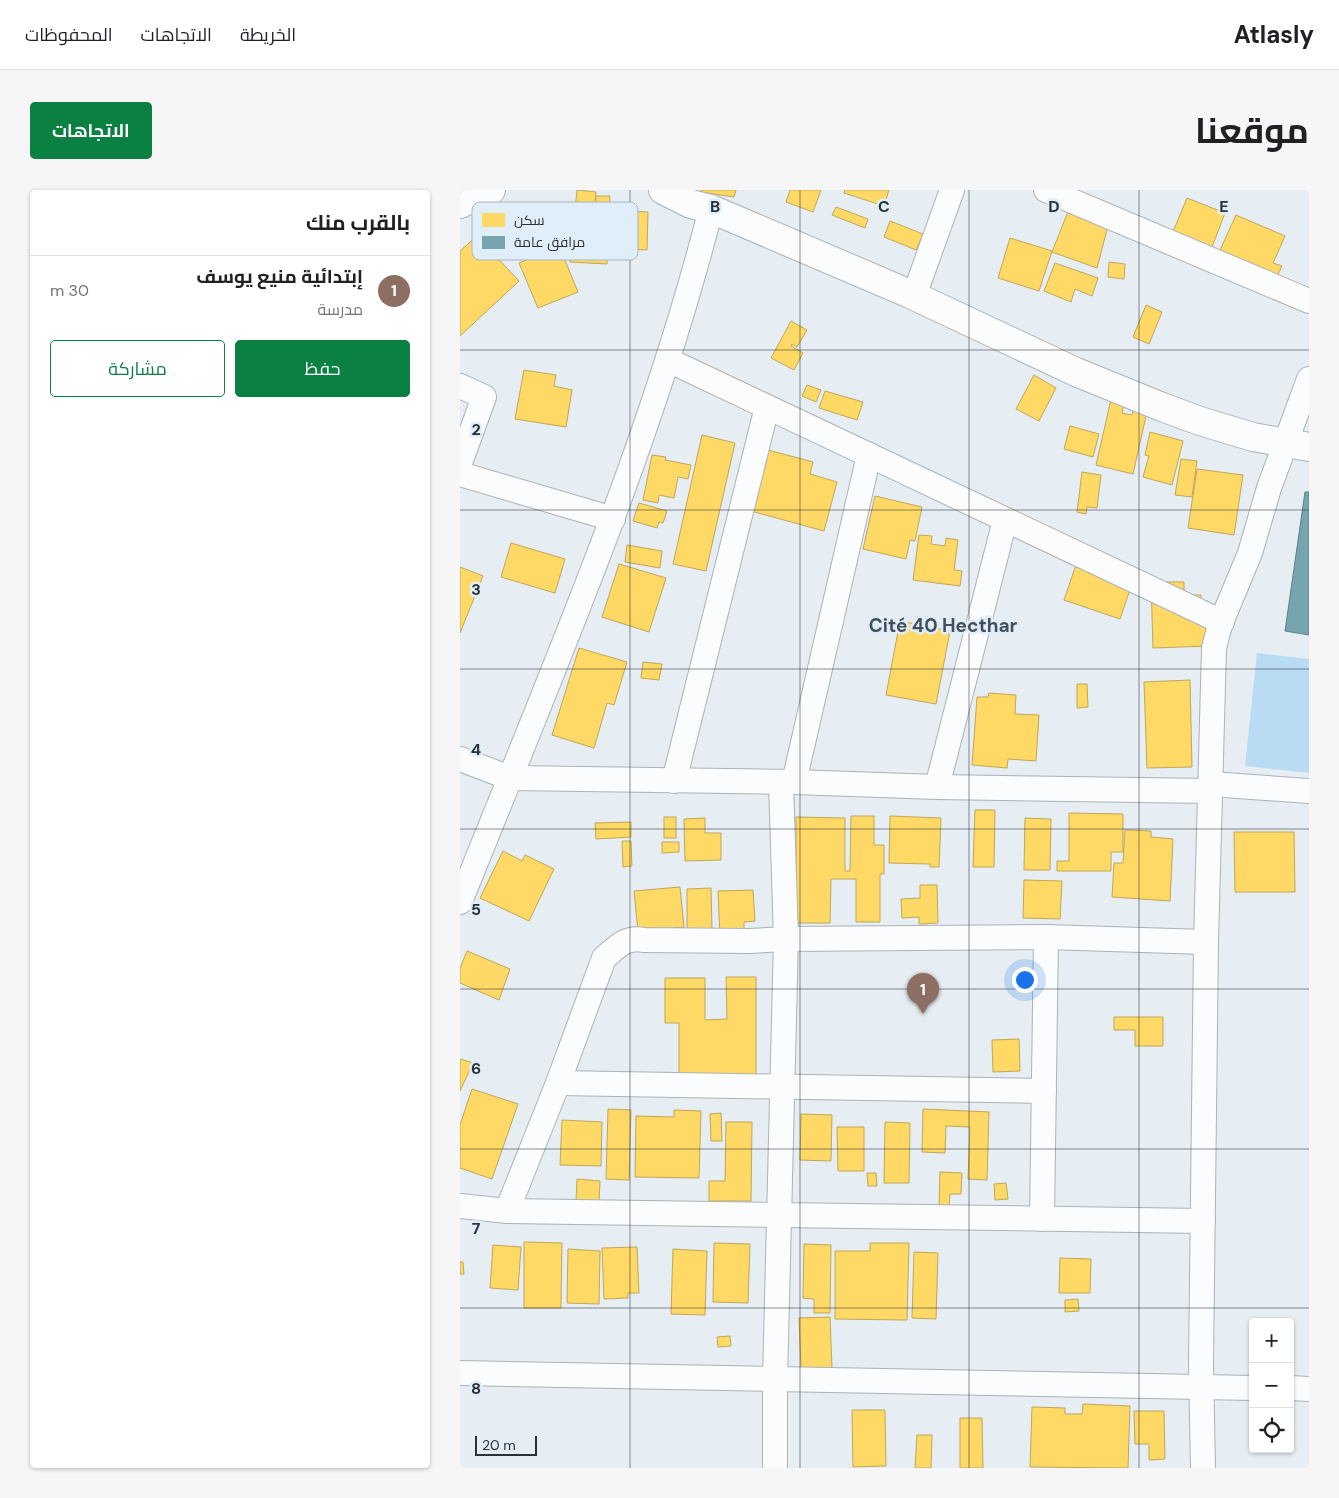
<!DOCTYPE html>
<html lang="ar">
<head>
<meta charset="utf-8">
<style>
  body { margin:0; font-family:"DM Sans",Cairo,sans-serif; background:#f6f6f6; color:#202124; direction:rtl }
  .controls { position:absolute; right:15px; bottom:15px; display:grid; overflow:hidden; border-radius:5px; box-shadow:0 1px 4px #0004 }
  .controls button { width:45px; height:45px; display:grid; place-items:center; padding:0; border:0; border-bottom:1px solid #e0e0e0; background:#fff; color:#202124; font:25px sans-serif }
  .scale { position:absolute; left:15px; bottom:12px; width:62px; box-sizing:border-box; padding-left:5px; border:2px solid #2b3135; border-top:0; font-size:14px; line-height:18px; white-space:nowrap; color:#2b3135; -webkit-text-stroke:4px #e0eef9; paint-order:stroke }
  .you { position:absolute; left:564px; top:789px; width:18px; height:18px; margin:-12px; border:4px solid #fff; border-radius:50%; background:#1a73e8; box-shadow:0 0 0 8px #1a73e833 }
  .badge { display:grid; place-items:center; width:32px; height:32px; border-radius:50%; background:#0b8043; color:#fff; font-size:16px; font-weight:700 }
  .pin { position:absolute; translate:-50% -41px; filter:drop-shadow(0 1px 2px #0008) }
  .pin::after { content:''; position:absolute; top:26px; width:18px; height:15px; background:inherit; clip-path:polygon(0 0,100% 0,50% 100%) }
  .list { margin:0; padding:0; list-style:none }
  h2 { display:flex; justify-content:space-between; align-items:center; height:65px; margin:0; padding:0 20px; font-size:21px }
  h2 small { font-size:16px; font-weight:400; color:#757577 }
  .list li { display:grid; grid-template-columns:32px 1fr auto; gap:15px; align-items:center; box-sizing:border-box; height:70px; padding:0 20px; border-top:1px solid #e0e0e0 }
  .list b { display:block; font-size:19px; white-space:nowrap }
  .list p { margin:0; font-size:16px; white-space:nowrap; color:#757577 }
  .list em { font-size:16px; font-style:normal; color:#757577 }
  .actions { display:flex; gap:10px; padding:15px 20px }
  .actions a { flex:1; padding:11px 0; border:1px solid #0b8043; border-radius:5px; text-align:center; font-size:18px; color:#0b8043 }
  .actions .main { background:#0b8043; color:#fff }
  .icon { flex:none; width:28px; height:28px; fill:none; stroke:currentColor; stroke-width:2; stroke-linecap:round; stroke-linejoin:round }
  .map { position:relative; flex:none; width:849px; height:1278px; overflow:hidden; direction:ltr; border-radius:5px }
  header { display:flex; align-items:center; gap:30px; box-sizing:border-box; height:70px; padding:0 25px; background:#fff; border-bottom:1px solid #e0e0e0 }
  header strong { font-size:24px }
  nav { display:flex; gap:28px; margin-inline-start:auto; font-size:18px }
  .intro { display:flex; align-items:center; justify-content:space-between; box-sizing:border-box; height:120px; padding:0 30px }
  h1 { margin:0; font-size:35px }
  .button { padding:12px 22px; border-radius:5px; background:#0b8043; color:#fff; font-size:18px; font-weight:700 }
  main { display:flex; gap:30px; padding:0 30px }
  aside { flex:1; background:#fff; border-radius:5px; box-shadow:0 1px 4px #0004 }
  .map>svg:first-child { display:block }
  .green { fill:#b9dbf4 }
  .homes { fill:#ffd966; stroke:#bfa757 }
  .public { fill:#76a5af; stroke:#60828a }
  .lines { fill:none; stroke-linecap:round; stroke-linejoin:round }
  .street-casing { stroke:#acb2b6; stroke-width:26 }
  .secondary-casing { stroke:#acb2b6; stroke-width:30 }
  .street { stroke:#fbfcfd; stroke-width:24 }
  .secondary { stroke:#fbfcfd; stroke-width:28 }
  .grid { fill:none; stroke:#2b3135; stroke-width:1; stroke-opacity:0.55 }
  .labels { text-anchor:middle; stroke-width:5; stroke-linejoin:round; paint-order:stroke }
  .quarter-label { font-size:19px; font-weight:bold; fill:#445059; stroke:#e0eef9 }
  .key { fill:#e0eef9; stroke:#aab5be; stroke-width:1 }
  .key-label { font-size:14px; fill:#2b3135 }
  .grid-label { font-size:16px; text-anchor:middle; font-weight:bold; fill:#2b3135; stroke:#e0eef9; stroke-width:5; stroke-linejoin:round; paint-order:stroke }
</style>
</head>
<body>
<header>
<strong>Atlasly</strong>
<nav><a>الخريطة</a><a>الاتجاهات</a><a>المحفوظات</a></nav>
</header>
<div class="intro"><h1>موقعنا</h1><a class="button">الاتجاهات</a></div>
<main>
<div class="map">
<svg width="849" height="1278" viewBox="0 0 849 1278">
  <rect width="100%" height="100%" fill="#e6edf3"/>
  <!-- green -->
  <polygon class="green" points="797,463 849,469 849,583 785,576"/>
  <!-- homes -->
  <g class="homes">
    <polygon points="117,0 136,2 134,22 115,20"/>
    <polygon points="241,0 276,0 274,7 241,2"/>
    <polygon points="330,0 361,0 353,22 326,12"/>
    <polygon points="385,0 429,0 424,16 384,3"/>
    <polygon points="136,6 150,6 147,74 110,72 111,41 134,42"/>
    <polygon points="727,8 765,23 749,65 710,49"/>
    <polygon points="376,17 408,29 405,38 372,25"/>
    <polygon points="609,19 649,32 637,78 592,62"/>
    <polygon points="154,20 188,22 187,60 152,58"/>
    <polygon points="776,25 825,46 813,73 822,76 816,89 757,67"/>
    <polygon points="430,31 463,44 456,60 424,47"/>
    <polygon points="17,46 59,91 0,146 0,61"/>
    <polygon points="550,48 592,61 579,101 538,88"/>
    <polygon points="99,56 118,102 78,118 59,73"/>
    <polygon points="649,72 665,74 664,89 648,87"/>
    <polygon points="595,73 638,88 632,106 615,99 611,112 584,101"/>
    <polygon points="686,115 702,122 689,154 673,147"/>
    <polygon points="331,131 347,140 337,157 332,154 331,156 343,163 334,180 311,168"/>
    <polygon points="64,180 96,185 94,196 112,200 106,237 55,229"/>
    <polygon points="574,185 596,198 579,231 556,219"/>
    <polygon points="347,195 361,200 356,212 342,206"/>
    <polygon points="365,201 403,212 397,230 359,218"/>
    <polygon points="652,205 665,209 662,223 672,225 675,214 688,217 673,284 636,275"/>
    <polygon points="610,236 639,244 633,267 604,259"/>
    <polygon points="690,242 723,251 712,295 683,287 689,266 685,265"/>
    <polygon points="242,245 275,253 246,381 213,374"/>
    <polygon points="308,260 353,272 350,284 377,292 364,341 291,321"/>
    <polygon points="192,265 206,267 205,270 231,275 228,289 218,287 214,308 199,305 198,313 183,310"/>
    <polygon points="721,269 737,271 732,307 715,305"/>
    <polygon points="737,279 783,285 774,345 728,338"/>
    <polygon points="622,282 641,285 637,318 627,317 626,324 617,322"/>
    <polygon points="415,306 462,317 455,351 450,350 446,369 403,359"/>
    <polygon points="179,313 207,321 203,333 199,332 197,338 173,331"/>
    <polygon points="459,345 472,346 471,354 485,356 486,348 498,350 494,380 502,381 500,396 453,390"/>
    <polygon points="51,353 105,369 95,403 41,387"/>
    <polygon points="167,355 202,361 200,378 165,372"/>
    <polygon points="619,366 675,385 660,429 604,410"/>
    <polygon points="159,374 206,388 189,442 142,427"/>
    <polygon points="0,377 23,386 0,443"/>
    <polygon points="691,392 724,392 724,405 741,405 741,411 748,411 749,456 693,458"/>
    <polygon points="440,431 490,441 476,514 426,505"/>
    <polygon points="119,458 167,472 154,515 147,513 134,558 92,545"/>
    <polygon points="183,472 202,474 199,490 181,488"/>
    <polygon points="730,490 732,577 687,578 684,492"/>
    <polygon points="617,494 627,494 628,517 617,518"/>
    <polygon points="529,503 556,505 555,524 579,525 576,571 548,569 547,578 512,575 517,507 528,507"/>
    <polygon points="515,620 535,620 534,677 513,677"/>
    <polygon points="609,623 663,624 663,662 651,662 651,681 597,681 597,671 609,671"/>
    <polygon points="391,626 414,626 414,655 424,655 424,684 420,684 420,732 396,732 396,689 371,689 370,733 336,733 336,627 385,628 385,681 390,681"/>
    <polygon points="430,626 481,628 479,677 470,677 470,674 429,673"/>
    <rect x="204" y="627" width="12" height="21"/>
    <polygon points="245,628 245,643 261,643 261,670 225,671 224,629"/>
    <polygon points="565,628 591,629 590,680 564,680"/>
    <polygon points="171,632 171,647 136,649 135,633"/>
    <polygon points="665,640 691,641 691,647 713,649 710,711 652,707 654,673 663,673"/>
    <polygon points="774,642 834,642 835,702 775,702"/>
    <polygon points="162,651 171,651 172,676 163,677"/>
    <polygon points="202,652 219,652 219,662 202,663"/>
    <polygon points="43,661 62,671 65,665 94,679 69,731 20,708"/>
    <polygon points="564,690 602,691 600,729 563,728"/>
    <polygon points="460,695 477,695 478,733 459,734 459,727 442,728 441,709 460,708"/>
    <polygon points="220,697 224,737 178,741 174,701"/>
    <polygon points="251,698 252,739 227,739 227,699"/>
    <polygon points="293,700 295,731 284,732 284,745 260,746 258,701"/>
    <polygon points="7,761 50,779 39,810 0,793 0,778"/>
    <polygon points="266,787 296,787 296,889 219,889 219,833 205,833 205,788 245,788 245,830 267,829"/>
    <polygon points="654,827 703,827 703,856 675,856 675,840 654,840"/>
    <polygon points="559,849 560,881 533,882 532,850"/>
    <polygon points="0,869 13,873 0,901"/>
    <polygon points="12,899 58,914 32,989 0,978 0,935"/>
    <polygon points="148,919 171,920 169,990 146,989"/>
    <polygon points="463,919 529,922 527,990 508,989 510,937 486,936 485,963 462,962"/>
    <polygon points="214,920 241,921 239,988 175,987 176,926 214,927"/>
    <polygon points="261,923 262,951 251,951 250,924"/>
    <polygon points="341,924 372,925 371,971 340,970"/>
    <polygon points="102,930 142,932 141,976 100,975"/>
    <polygon points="266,932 292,932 291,1011 249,1011 249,991 265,991"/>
    <polygon points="425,932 450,933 449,993 424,993"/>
    <polygon points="377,937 404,937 404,981 378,981"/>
    <polygon points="480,982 502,983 501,1004 490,1004 489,1017 479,1017"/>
    <polygon points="407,983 416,983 417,996 408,996"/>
    <polygon points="117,989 140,991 139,1013 116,1011"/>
    <polygon points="546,993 548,1009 535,1010 534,994"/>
    <polygon points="64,1052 102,1053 101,1118 64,1118"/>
    <polygon points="254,1053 290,1054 288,1113 253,1112"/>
    <polygon points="410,1053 449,1053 447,1130 375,1129 375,1061 410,1061"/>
    <polygon points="344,1054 371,1055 370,1123 354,1123 354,1109 343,1108"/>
    <polygon points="33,1055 61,1057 58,1100 30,1098"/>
    <polygon points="177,1057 179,1103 168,1103 168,1108 144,1109 142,1058"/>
    <polygon points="108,1059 140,1061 139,1114 107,1113"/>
    <polygon points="213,1059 247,1061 245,1125 211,1124"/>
    <polygon points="454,1062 478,1063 476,1129 452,1128"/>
    <polygon points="600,1068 631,1069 630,1103 599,1103"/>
    <polygon points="0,1072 3,1072 4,1084 0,1084"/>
    <polygon points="618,1109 619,1121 605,1122 605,1110"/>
    <polygon points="370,1127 372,1178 341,1179 339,1128"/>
    <polygon points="270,1146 271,1156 258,1157 257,1147"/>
    <polygon points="623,1214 670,1216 668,1278 570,1277 572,1217 605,1218 605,1224 622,1224"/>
    <polygon points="392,1220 425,1220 426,1276 393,1277"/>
    <polygon points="674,1221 704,1221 705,1269 689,1270 689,1254 675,1254"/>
    <polygon points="500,1228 522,1228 523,1278 500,1278"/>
    <polygon points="457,1245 472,1245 471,1278 455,1278"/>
  </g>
  <!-- public -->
  <polygon class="public" points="845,302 849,302 849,445 825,441"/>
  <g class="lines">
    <defs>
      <g id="street">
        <polyline points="586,0 849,111"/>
        <polyline points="454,106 492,0"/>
        <polyline points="208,170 762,432"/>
        <polyline points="0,196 24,207 0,273"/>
        <polyline points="0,284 153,329"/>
        <polyline points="0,569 50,588 334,592 477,597 750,601"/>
        <polyline points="214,591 307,217"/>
        <polyline points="334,592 409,265"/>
        <polyline points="750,594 849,601"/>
        <polyline points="477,597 545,330"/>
        <path d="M0 712C91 484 190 258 251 19"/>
        <polyline points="98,893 584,901"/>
        <polyline points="0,1016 47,1021 743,1031"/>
        <path d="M47 1021 98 893 144 768C157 757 166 746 184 750L290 751 326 749 586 747 746 752"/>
        <polyline points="582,1029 586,747"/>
        <polyline points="0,1183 793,1198"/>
        <polyline points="830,1198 849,1199"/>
        <polyline points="315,1278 315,1190 326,749 321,592"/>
        <polyline points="743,1278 741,1175 746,752 754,458 760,435 790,363 809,298 849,189"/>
      </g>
      <g id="secondary">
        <polyline points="203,0 231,14 251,19 450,104 616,182 702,217 740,231 793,247 849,257"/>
        <polyline points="0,14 31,0"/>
      </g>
    </defs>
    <!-- street casing -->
    <use href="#street" class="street-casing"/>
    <!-- secondary casing -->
    <use href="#secondary" class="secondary-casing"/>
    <!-- street -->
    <use href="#street" class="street"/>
    <!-- secondary -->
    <use href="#secondary" class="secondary"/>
  </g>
  <!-- grid -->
  <path class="grid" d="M170 0V1278M340 0V1278M509 0V1278M679 0V1278M0 160H849M0 320H849M0 479H849M0 639H849M0 799H849M0 959H849M0 1118H849"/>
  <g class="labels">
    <!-- quarter labels -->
    <g class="quarter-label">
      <text x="483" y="442">Cité 40 Hecthar</text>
    </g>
  </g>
  <!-- legend -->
  <rect x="12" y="12" width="166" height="58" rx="8" class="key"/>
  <rect x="22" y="23" width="23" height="14" fill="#ffd966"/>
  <rect x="22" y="46" width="23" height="13" fill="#76a5af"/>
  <g class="key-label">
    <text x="54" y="35">سكن</text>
    <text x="54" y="57">مرافق عامة</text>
  </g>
  <g class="grid-label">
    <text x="255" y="22">B</text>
    <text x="424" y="22">C</text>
    <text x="594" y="22">D</text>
    <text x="764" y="22">E</text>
    <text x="16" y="245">2</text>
    <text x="16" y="405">3</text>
    <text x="16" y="565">4</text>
    <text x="16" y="725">5</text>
    <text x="16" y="884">6</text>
    <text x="16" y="1044">7</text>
    <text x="16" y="1204">8</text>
  </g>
</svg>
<div class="controls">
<button>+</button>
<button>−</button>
<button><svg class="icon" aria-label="locate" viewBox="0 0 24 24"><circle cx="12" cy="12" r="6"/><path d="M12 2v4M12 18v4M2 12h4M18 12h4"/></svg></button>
</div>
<div class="scale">20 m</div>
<div class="you"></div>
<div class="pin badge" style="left:463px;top:824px;background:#8d6e63">1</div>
</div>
<aside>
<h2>بالقرب منك<small></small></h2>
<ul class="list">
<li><span class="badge" style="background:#8d6e63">1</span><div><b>إبتدائية منيع يوسف</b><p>مدرسة</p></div><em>30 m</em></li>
</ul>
<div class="actions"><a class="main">حفظ</a><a>مشاركة</a></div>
</aside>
</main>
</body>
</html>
